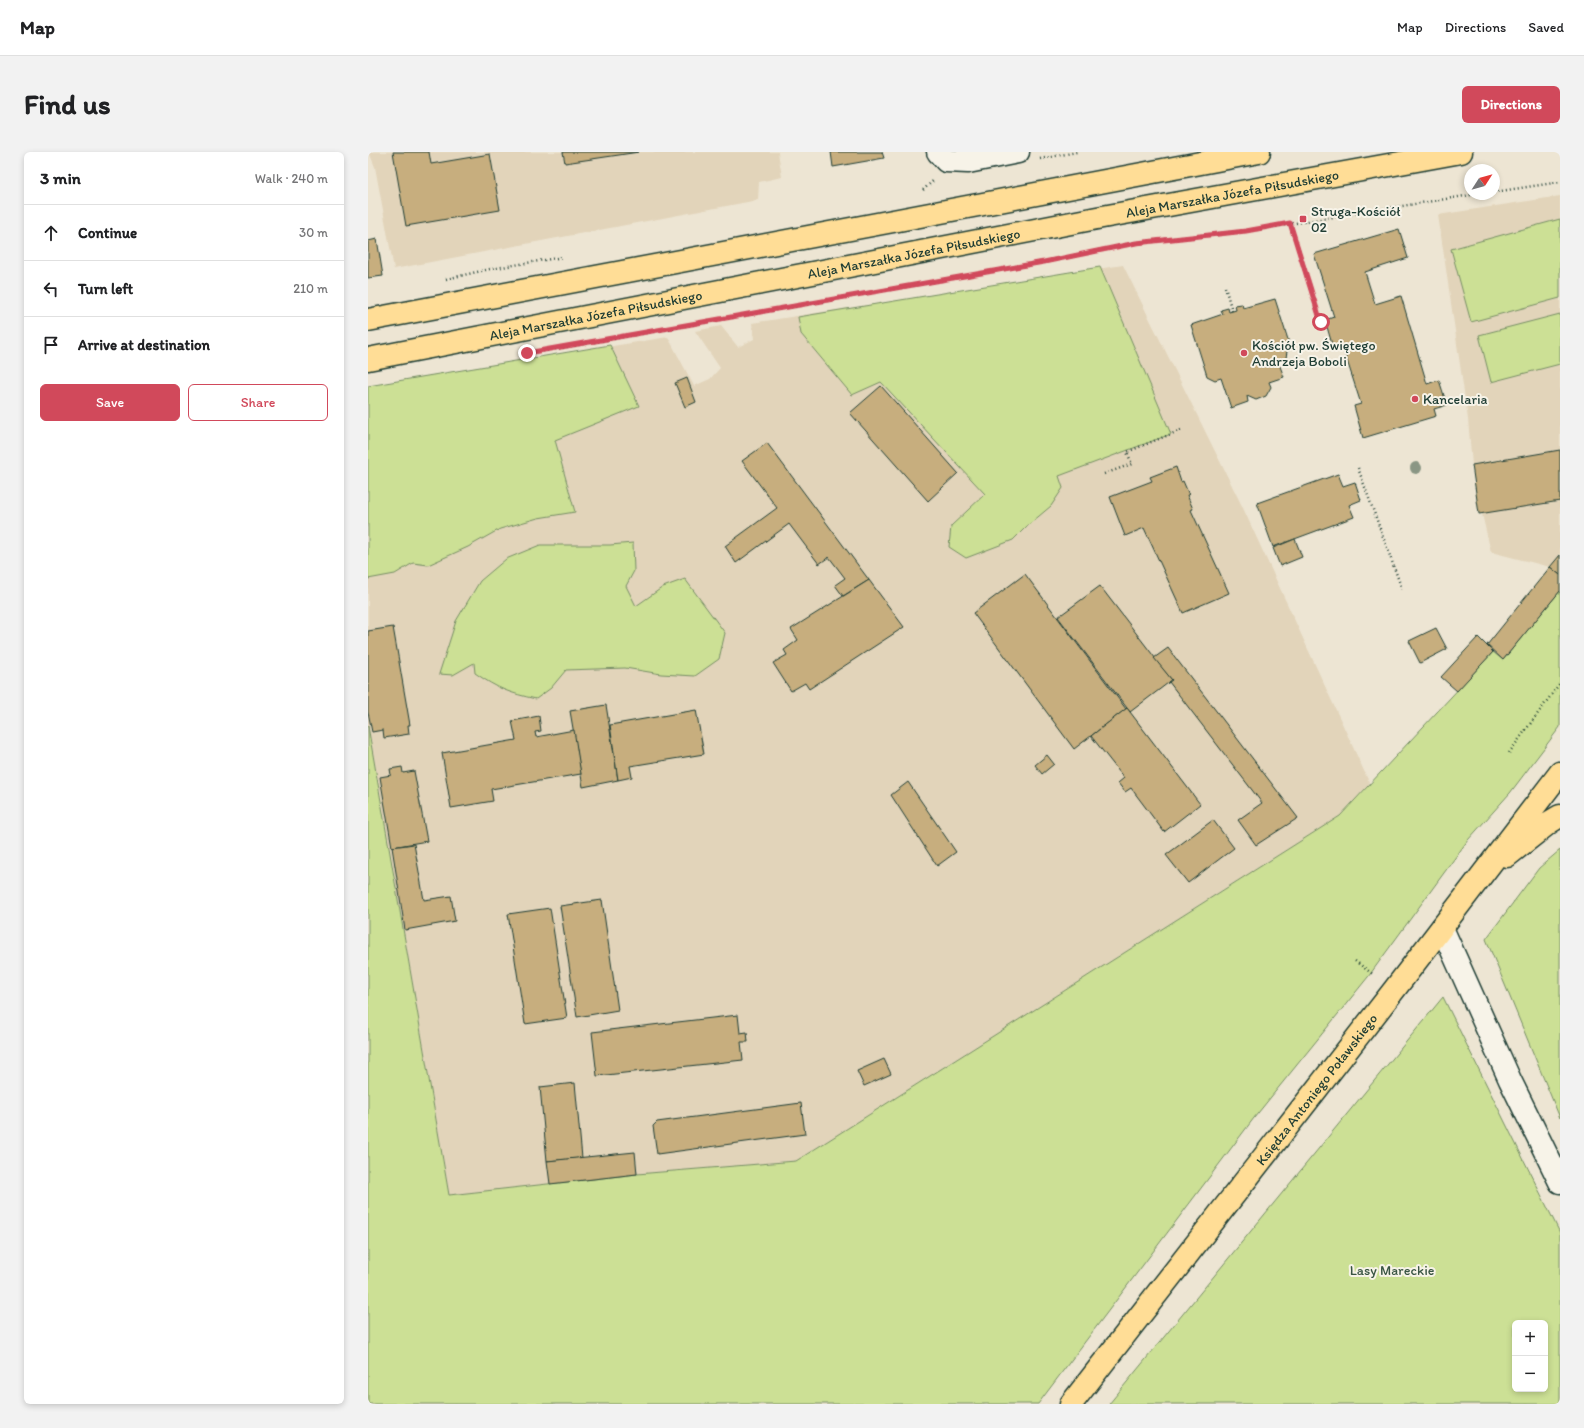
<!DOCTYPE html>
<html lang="en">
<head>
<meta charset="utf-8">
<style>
  body { margin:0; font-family:Itim,sans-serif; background:#f2f2f2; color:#202124 }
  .controls { position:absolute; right:12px; bottom:12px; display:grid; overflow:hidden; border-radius:6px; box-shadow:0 2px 6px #0003 }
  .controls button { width:36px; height:36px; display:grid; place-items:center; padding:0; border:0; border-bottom:1px solid #e0e0e0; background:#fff; color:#202124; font:20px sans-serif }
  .compass { position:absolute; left:1096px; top:12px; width:36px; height:36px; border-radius:50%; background:#fff; box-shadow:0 2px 6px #0003; rotate:54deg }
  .stop { position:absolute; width:12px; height:12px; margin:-9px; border:3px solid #d1495b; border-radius:50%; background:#fff }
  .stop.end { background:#d1495b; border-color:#fff; box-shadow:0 1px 4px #0008 }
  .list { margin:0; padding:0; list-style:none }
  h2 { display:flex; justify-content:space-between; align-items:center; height:52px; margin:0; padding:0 16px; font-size:17px }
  h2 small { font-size:13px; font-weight:400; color:#757577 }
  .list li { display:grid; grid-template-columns:26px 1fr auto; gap:12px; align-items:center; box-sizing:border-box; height:56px; padding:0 16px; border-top:1px solid #e0e0e0 }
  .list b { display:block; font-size:15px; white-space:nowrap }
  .list em { font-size:13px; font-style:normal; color:#757577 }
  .actions { display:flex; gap:8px; padding:12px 16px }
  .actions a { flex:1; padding:9px 0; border:1px solid #d1495b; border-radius:6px; text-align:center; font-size:14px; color:#d1495b }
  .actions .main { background:#d1495b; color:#fff }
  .icon { flex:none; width:22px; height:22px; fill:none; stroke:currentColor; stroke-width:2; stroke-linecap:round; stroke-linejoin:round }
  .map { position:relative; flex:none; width:1192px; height:1252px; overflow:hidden; border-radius:6px }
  header { display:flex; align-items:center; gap:24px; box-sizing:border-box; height:56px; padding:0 20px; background:#fff; border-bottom:1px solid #e0e0e0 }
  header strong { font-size:19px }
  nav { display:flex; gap:22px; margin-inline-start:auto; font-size:14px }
  .intro { display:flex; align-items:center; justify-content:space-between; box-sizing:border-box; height:96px; padding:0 24px }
  h1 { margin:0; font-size:28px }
  .button { padding:10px 18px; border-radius:6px; background:#d1495b; color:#fff; font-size:14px; font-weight:700 }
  main { display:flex; gap:24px; padding:0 24px }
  aside { flex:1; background:#fff; border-radius:6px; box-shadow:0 2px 6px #0003 }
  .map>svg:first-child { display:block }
  .built { fill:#e2d4ba }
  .green { fill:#cce095; stroke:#768e64; fill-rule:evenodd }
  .building { fill:#c7ae7e; stroke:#1f3d34 }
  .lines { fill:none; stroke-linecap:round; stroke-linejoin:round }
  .minor-casing { stroke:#1f3d34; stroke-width:25 }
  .major-casing { stroke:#1f3d34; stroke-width:25 }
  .path { stroke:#1f3d34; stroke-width:2.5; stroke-dasharray:1 3; stroke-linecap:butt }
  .minor { stroke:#f7f3e8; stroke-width:22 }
  .major { stroke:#ffdd96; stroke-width:22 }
  .tree { fill:#8a9684 }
  .route { stroke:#d1495b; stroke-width:5 }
  .poi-dot { fill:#d1495b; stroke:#f7f3e8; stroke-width:1.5 }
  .labels { text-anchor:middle; stroke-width:4; stroke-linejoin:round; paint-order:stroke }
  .street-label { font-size:14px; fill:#1f3d34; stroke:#f7f3e8 }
  .poi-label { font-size:14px; fill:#1f3d34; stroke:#f7f3e8; text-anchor:start }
  .park-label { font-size:14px; fill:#395543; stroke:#f7f3e8 }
</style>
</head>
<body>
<header>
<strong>Map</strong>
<nav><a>Map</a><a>Directions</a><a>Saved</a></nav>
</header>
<div class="intro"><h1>Find us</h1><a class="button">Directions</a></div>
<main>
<aside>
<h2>3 min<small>Walk · 240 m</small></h2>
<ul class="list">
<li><svg class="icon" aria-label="ahead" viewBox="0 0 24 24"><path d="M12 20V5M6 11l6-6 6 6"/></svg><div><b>Continue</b></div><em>30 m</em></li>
<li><svg class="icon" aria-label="left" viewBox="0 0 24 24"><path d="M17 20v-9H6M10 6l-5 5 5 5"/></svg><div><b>Turn left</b></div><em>210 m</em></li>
<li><svg class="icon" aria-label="arrive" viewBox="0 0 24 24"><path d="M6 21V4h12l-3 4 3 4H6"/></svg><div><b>Arrive at destination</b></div></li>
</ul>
<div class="actions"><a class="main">Save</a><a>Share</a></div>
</aside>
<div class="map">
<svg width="1192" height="1252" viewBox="0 0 1192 1252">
  <rect width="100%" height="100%" fill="#ede5d3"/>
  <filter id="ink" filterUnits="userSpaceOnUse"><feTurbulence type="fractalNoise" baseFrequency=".025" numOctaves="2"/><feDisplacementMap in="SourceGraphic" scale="8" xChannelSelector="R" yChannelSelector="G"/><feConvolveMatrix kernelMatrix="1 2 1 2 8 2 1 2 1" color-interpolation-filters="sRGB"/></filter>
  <g filter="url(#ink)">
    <!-- built -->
    <g class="built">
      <polygon points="1,0 410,0 414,25 391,30 390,48 26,117 7,15"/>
      <polygon points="1192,44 1192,423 1182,415 1123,400 1114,362 1111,362 1104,313 1100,267 1070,63"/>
      <polygon points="755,113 875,356 1002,632 972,664 428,1009 269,1022 81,1043 0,574 0,234 300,185 326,234 342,227 352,216 327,179 353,174 370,195 386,187 384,171"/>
    </g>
    <!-- green -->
    <g class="green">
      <polygon points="1192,67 1192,146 1103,170 1083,97"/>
      <polygon points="732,115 803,282 691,324 695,336 683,354 658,375 645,388 598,406 581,395 583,374 617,342 513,230 484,243 433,182 430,165"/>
      <polygon points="1192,162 1192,212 1123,230 1111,183"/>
      <polygon points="242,193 271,254 187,288 207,360 170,366 132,377 100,395 60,413 45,411 27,422 0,427 0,234"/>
      <path d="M265 391 266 419 258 434 268 454 295 435 317 427 357 481 351 507 327 524 293 522 257 516 198 518 183 536 168 547C141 541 130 537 107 521L106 511 85 523 71 522 88 469 112 429 138 407 172 393H242Z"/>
      <polygon points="1192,439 1192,575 1142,641 1100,688 1000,825 886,966 670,1252 0,1252 0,574 81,1043 269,1022 428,1009 972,664 1125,500 1135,508"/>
      <polygon points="1192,698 1192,966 1118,787 1171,716"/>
      <path d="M1075 845 1192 1081V1252H741ZM1147 1171H1177V1237H1147Z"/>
    </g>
    <!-- building -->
    <g class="building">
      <polygon points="25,0 61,0 63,12 122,2 132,58 38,74"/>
      <polygon points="195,0 271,0 197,11"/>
      <polygon points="463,0 514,0 516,6 465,15"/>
      <polygon points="1031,77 1040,106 997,120 1007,152 1033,144 1059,232 1071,228 1079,253 1066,257 1068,264 995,286 986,254 993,252 975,196 966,199 957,168 966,165 946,102"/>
      <polygon points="9,87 15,124 0,126 0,89"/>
      <polygon points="907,147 923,197 919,199 918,206 910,209 916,225 901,230 903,235 898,244 888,248 879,244 880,250 863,256 853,226 847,228 839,224 823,173 855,162 853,158 860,156 861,160 868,158 867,153 874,152 875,156"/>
      <polygon points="319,226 328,250 317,255 307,231"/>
      <polygon points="513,234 590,321 560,349 482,261"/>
      <polygon points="399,291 501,428 475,444 467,433 477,426 461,405 451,412 421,372 368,411 357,394 409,356 374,309"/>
      <polygon points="1192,298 1192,349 1111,362 1104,313"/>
      <polygon points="808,315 813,330 815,329 821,343 819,343 825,357 823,358 861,441 815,461 776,376 757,384 742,345 784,329 782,325"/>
      <polygon points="970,322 975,334 987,330 993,348 981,353 986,365 905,395 889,351"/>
      <polygon points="927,387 934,405 912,414 905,396"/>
      <polygon points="1192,403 1192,423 1182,415"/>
      <polygon points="1182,415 1192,423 1192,439 1135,508 1119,493"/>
      <polygon points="657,422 758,557 706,597 605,461"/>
      <polygon points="501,428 536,475 441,537 437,531 423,539 405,511 419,503 416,498 430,488 423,477"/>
      <polygon points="732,434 804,528 762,560 690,465"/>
      <polygon points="25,475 42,573 40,573 41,582 16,586 15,578 4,580 0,560 0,479"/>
      <polygon points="1068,476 1079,497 1052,511 1041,489"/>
      <polygon points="1110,485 1125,500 1089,539 1073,525"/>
      <polygon points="800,496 930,666 888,693 870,668 894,651 801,530 804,528 786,506"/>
      <polygon points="238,553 250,628 215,635 202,559"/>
      <polygon points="759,556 832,652 796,680 763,636 757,640 750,631 756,626 723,584"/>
      <polygon points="328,558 336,602 262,614 264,625 250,628 242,573"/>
      <polygon points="171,564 173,579 167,580 168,585 206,578 213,622 123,637 125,649 83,656 74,601 148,588 144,569"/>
      <polygon points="679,603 686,612 674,622 667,613"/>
      <polygon points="34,615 35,621 46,619 59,689 24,695 12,625 23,623 22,617"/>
      <polygon points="540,630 588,700 569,714 523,643"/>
      <polygon points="845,668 866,696 820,731 798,703"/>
      <polygon points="46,692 56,748 83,744 87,769 37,778 24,695"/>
      <polygon points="234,748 250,858 209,865 192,754"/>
      <polygon points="182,756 199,866 157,872 140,762"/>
      <polygon points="370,863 372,881 379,880 380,890 373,890 375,908 229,924 224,880"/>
      <polygon points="516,907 523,922 496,934 489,919"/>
      <polygon points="207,931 214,1006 179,1009 172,935"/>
      <polygon points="433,951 437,982 289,1002 285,974 289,970"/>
      <polygon points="267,1000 269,1022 182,1032 179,1009"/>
    </g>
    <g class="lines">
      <defs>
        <g id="minor">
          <polyline points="570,0 578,9 600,10 650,0"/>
          <polyline points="1074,776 1142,928 1192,1030"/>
        </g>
        <g id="major">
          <polyline points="0,168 891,0"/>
          <path id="s1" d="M0 207 729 66 1093 0"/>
          <polyline points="1139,704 1182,670 1192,664"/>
          <path id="s2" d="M703 1252 1026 838 1192 621"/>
        </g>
      </defs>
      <!-- minor casing -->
      <use href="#minor" class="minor-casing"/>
      <!-- major casing -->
      <use href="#major" class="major-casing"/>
      <!-- path -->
      <g class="path">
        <polyline points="672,7 709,0"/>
        <polyline points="555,38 565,29"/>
        <polyline points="1126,40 1192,30"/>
        <polyline points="922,71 953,170 945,172"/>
        <polyline points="78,127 122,117 195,105"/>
        <polyline points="857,135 864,159"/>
        <polyline points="175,199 676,110 768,91 878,79 1109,42"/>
        <polyline points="990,316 1035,440"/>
        <polyline points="736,322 764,312 759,300 813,278"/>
        <polyline points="1141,601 1192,531"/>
        <polyline points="987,809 1006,823"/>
      </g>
      <!-- minor -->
      <use href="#minor" class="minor"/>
      <!-- major -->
      <use href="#major" class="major"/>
    </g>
    <!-- trees -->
    <circle class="tree" cx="1048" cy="316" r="6"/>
  </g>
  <g class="lines" filter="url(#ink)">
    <!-- route -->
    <polyline class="route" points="159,201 676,110 768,91 878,79 922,71 953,170"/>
  </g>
  <!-- markers -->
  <g class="poi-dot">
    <rect x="931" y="63" width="8" height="8" rx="2"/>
    <circle cx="876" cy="201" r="4"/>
    <circle cx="1047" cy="247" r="4"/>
  </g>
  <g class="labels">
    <!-- street labels -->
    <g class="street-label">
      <text dy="5" stroke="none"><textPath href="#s1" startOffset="880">Aleja Marszałka Józefa Piłsudskiego</textPath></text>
      <text dy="5" stroke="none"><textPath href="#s1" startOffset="556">Aleja Marszałka Józefa Piłsudskiego</textPath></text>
      <text dy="5" stroke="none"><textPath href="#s1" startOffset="232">Aleja Marszałka Józefa Piłsudskiego</textPath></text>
      <text dy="5" stroke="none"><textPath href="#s2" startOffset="399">Księdza Antoniego Poławskiego</textPath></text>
    </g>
    <!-- poi labels -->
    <g class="poi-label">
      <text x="943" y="64">Struga-Kościół<tspan x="943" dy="16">02</tspan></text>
      <text x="884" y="198">Kościół pw. Świętego<tspan x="884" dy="16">Andrzeja Boboli</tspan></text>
      <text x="1055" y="252">Kancelaria</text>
    </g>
    <!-- park labels -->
    <g class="park-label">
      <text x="1024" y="1123">Lasy Mareckie</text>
    </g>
  </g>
</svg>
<div class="controls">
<button>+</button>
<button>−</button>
</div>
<svg class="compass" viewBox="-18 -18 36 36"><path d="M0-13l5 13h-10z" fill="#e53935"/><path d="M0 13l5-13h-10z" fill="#757577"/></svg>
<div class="stop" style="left:953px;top:170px"></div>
<div class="stop end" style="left:159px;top:201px"></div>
</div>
</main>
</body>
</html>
